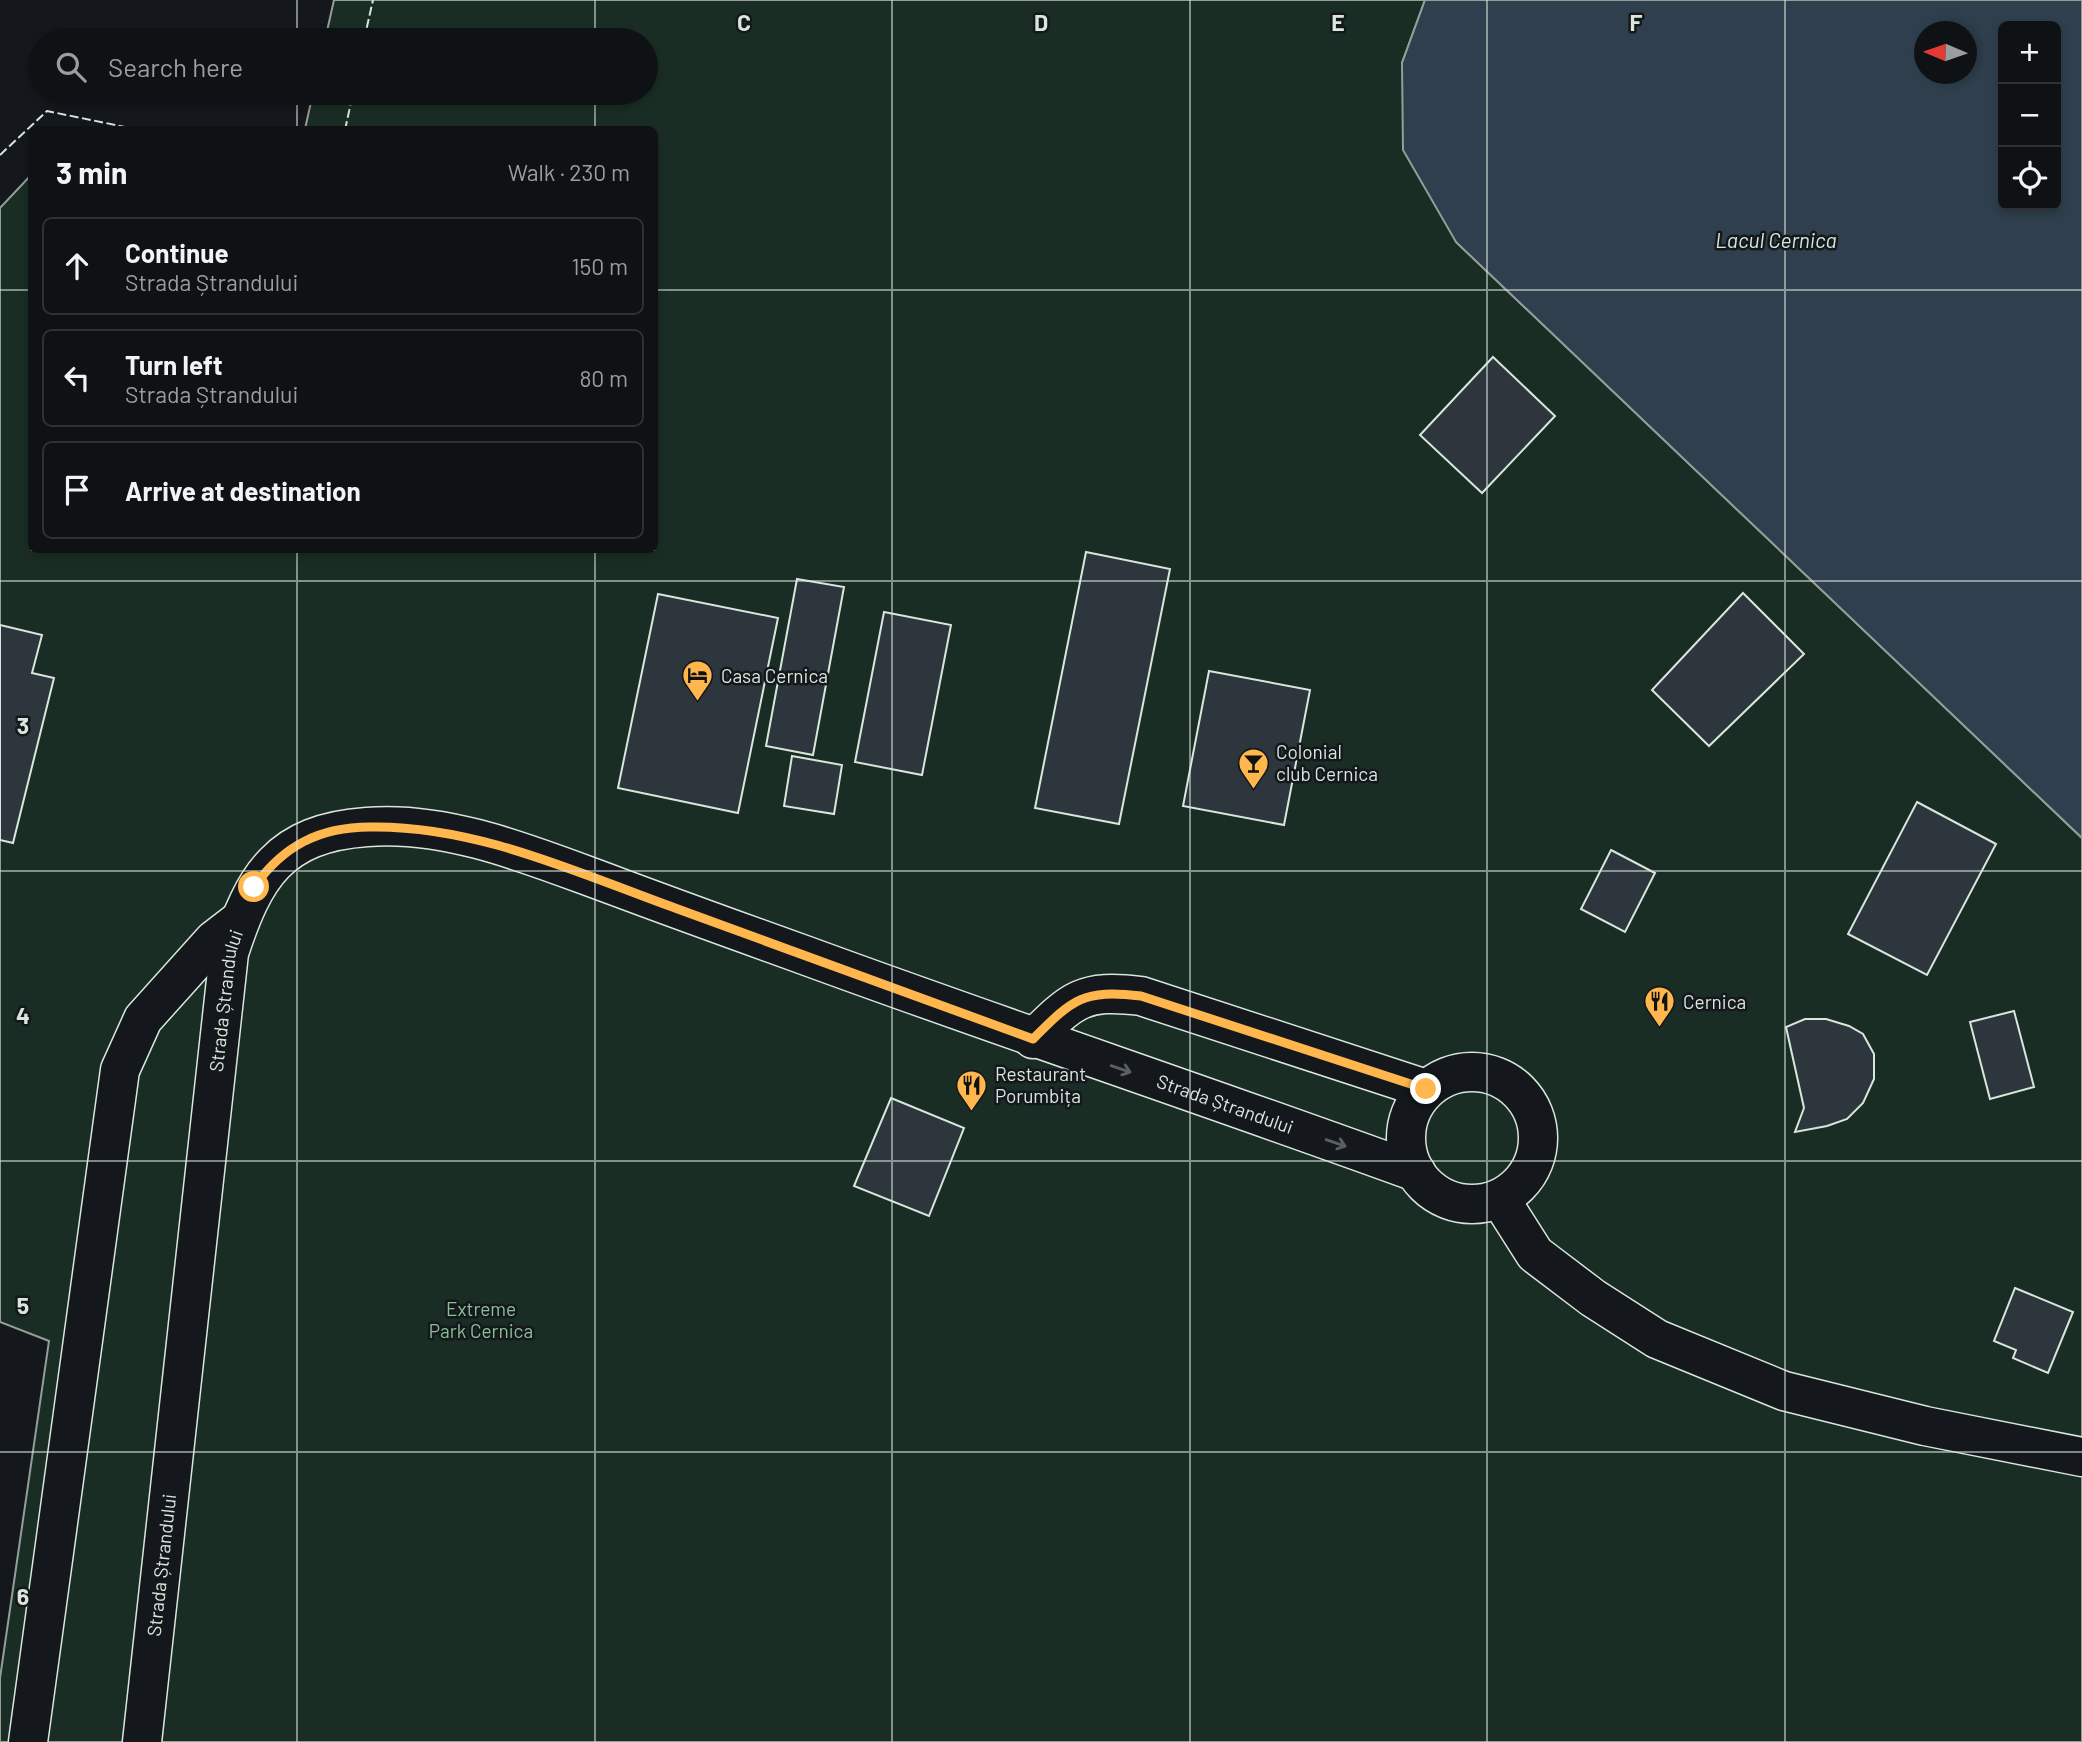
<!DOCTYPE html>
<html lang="en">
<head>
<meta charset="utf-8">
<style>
  body { margin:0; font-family:Barlow,sans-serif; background:#181b1e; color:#f1f3f6 }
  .controls { position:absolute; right:21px; top:21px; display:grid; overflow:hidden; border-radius:10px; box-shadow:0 4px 10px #0003 }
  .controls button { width:63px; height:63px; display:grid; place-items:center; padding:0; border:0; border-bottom:2px solid #2f3234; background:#0f1215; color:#f1f3f6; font:35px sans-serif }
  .compass { position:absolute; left:1914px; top:21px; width:63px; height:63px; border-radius:50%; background:#0f1215; box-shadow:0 4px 10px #0003; rotate:272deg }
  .stop { position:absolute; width:21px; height:21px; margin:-16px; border:5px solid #ffb74d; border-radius:50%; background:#fff }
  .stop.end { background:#ffb74d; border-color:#fff; box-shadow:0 2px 7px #0008 }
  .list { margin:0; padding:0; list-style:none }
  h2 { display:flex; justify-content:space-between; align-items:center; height:91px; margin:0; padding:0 28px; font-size:30px }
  h2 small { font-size:23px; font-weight:400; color:#9b9ea0 }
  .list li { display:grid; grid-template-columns:46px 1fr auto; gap:21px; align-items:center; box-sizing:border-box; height:98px; margin:0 14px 14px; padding:0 14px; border:2px solid #2f3234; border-radius:10px }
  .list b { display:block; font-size:26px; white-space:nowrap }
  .list p { margin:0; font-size:23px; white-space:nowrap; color:#9b9ea0 }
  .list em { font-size:23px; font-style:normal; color:#9b9ea0 }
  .icon { flex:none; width:38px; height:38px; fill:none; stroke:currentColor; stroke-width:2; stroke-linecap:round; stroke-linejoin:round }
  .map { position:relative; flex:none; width:2082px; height:1742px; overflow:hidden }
  .search { position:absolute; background:#0f1215; box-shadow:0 4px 10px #0003; left:28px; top:28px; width:630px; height:77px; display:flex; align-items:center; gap:18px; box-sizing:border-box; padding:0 24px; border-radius:38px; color:#9b9ea0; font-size:26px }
  .panel { position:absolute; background:#0f1215; box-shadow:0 4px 10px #0003; left:28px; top:126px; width:630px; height:427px; border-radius:10px }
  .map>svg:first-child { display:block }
  .green { fill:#1a2d24; stroke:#939e99; stroke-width:2 }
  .water { fill:#2f3f4d; stroke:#939e99; stroke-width:2; fill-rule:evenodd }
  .building { fill:#2c363c; stroke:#d8e6dc; stroke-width:2 }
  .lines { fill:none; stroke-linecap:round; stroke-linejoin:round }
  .minor-casing { stroke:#d8e6dc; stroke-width:41 }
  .minor { stroke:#14181c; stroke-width:38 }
  .fence { stroke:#d8e6dc; stroke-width:2; stroke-dasharray:9 3.5; stroke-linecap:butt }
  .oneway { stroke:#59605f }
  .route { stroke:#ffb74d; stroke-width:9 }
  .grid { fill:none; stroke:#d8e6dc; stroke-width:2; stroke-opacity:0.55 }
  .labels { text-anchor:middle; stroke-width:5; stroke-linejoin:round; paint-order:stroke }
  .poi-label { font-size:19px; fill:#d8e6dc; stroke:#14181c; text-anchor:start }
  .street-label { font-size:19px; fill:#d8e6dc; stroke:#14181c }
  .park-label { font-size:19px; fill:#8ac095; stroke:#14181c }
  .water-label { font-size:21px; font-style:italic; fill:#d8e6dc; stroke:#14181c }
  .grid-label { font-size:23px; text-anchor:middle; font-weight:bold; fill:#d8e6dc; stroke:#14181c; stroke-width:5; stroke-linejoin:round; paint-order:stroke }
</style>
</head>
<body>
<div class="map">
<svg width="2082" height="1742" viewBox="0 0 2082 1742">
  <rect width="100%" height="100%" fill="#14181c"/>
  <!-- green -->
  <polygon class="green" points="334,0 1425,0 1402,63 1456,242 2082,838 2082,1742 0,1742 0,1678 49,1341 0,1322 0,208 31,175 32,550 654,550 654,130 305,129 313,93 646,93 646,40 325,40"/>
  <!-- water -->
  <path class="water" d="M1425 0H2082V838L1456 242 1403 150 1402 63ZM2003 26H2056V205H2003ZM1924 32H1966V74H1924Z"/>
  <!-- building -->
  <g class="building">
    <polygon points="1493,357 1555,416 1482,493 1420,435"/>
    <polygon points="1086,552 1170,569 1119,824 1035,808"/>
    <polygon points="797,579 844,587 813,755 766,746"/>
    <polygon points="1743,593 1804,654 1709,746 1652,690"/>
    <polygon points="658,594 778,618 738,813 618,788"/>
    <polygon points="884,612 951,625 922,775 855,762"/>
    <polygon points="0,625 42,635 32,673 54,678 13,843 0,840"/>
    <polygon points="1209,671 1310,690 1284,825 1183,806"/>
    <polygon points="792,756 842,765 834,814 784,806"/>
    <polygon points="1917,802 1996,844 1927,975 1848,934"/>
    <polygon points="1611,850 1655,873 1625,932 1581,909"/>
    <polygon points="2014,1011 2034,1087 1990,1099 1970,1022"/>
    <polygon points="1805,1019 1826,1019 1849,1026 1863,1034 1874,1054 1874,1079 1863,1103 1847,1119 1827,1126 1795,1132 1804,1108 1786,1027"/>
    <polygon points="891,1098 964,1128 929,1216 854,1186"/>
    <polygon points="2015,1288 2073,1312 2048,1373 2013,1358 2016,1350 1994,1341"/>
  </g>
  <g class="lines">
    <defs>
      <g id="minor">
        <path d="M1033 1039C1073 999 1083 989 1141 996L1426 1089"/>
        <circle cx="1472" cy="1138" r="66"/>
        <polyline points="1500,1199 1535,1254 1593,1298 1657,1339 1784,1391 1925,1426 2082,1457"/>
        <polyline points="28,1742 120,1070 143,1019 214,940 240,920"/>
        <path id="s1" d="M142 1742 229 953C254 876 279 833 367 827 450 820 538 858 615 886 679 910 743 933 807 956 1009 1030 1213 1098 1416 1172"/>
      </g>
    </defs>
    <!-- minor casing -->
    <use href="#minor" class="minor-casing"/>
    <!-- minor -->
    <use href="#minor" class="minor"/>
    <!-- fence -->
    <g class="fence">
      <polyline points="364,40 373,0"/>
      <polyline points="345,130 353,93"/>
      <polyline points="0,155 47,111 140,130"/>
    </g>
  </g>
  <!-- one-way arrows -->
  <defs><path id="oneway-shaft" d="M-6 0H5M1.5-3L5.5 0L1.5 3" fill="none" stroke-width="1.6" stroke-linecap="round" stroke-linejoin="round" transform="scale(1.75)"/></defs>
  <g class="oneway">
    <use href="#oneway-shaft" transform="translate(1121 1069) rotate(19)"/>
    <use href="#oneway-shaft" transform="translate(1336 1143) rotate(19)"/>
  </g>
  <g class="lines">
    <!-- route -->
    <path class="route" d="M254 887C283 846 319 827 370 827 476 825 578 873 675 908 795 952 914 996 1033 1039 1073 999 1083 989 1141 996L1426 1089"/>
  </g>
  <!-- grid -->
  <path class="grid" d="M297 0V40M595 0V40M892 0V1742M1190 0V1742M1487 0V1742M1785 0V1742M297 93V130M595 93V130M0 290H32M654 290H2082M297 550V1742M595 550V1742M0 581H2082M0 871H2082M0 1161H2082M0 1452H2082"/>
  <!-- icons -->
  <defs>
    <symbol id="hotel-pin" viewBox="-11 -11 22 30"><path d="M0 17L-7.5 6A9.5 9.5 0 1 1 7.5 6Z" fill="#ffb74d" stroke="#14181c"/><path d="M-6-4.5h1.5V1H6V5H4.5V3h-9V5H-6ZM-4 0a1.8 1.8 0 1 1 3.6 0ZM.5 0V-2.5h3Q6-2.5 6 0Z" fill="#111"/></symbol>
    <symbol id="bar-pin" viewBox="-11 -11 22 30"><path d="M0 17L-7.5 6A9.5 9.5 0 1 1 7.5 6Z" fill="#ffb74d" stroke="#14181c"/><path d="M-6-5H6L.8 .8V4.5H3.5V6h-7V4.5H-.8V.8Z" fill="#111"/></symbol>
    <symbol id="restaurant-pin" viewBox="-11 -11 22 30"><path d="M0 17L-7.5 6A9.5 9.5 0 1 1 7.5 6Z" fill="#ffb74d" stroke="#14181c"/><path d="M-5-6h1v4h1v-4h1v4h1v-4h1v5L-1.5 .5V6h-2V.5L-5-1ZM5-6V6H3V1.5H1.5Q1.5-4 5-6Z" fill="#111"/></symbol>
  </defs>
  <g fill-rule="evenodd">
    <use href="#hotel-pin" x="680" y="658" width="35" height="47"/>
    <use href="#bar-pin" x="1236" y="746" width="35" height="47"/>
    <use href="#restaurant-pin" x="1642" y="984" width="35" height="47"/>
    <use href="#restaurant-pin" x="954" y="1068" width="35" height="47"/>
  </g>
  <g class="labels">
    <!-- poi labels -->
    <g class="poi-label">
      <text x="721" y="683">Casa Cernica</text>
      <text x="1276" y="759">Colonial<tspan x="1276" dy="22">club Cernica</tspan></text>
      <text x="1683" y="1009">Cernica</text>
      <text x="995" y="1081">Restaurant<tspan x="995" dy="22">Porumbița</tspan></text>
    </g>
    <!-- street labels -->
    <g class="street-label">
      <text dy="7" stroke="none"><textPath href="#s1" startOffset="746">Strada Ștrandului</textPath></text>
      <text dy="7" stroke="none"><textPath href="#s1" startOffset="1902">Strada Ștrandului</textPath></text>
      <text dy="7" stroke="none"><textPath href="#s1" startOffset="178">Strada Ștrandului</textPath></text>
    </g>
    <!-- park labels -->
    <g class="park-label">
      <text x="481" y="1316">Extreme<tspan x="481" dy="22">Park Cernica</tspan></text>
    </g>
    <!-- water labels -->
    <g class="water-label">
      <text x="1776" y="248">Lacul Cernica</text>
    </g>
  </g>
  <g class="grid-label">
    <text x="744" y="31">C</text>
    <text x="1041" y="31">D</text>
    <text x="1338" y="31">E</text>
    <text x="1636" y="31">F</text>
    <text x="23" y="734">3</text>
    <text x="23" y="1024">4</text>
    <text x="23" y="1314">5</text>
    <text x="23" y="1605">6</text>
  </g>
</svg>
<div class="controls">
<button>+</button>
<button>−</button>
<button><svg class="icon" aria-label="locate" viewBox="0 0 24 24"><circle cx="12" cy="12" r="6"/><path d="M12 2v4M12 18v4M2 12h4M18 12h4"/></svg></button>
</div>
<svg class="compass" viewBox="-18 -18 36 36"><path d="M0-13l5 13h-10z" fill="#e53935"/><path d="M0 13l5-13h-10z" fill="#9b9ea0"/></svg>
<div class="stop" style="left:254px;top:887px"></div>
<div class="stop end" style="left:1426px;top:1089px"></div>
<div class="search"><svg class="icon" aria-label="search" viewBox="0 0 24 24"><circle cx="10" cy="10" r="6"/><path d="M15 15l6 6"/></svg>Search here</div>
<section class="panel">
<h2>3 min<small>Walk · 230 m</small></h2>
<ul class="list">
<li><svg class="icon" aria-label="ahead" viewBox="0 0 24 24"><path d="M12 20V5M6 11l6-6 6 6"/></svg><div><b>Continue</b><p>Strada Ștrandului</p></div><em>150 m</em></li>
<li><svg class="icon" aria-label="left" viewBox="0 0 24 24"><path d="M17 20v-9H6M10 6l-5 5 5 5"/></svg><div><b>Turn left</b><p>Strada Ștrandului</p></div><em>80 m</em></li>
<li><svg class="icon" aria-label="arrive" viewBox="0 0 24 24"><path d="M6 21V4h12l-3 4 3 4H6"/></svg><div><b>Arrive at destination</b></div></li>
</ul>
</section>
</div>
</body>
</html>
